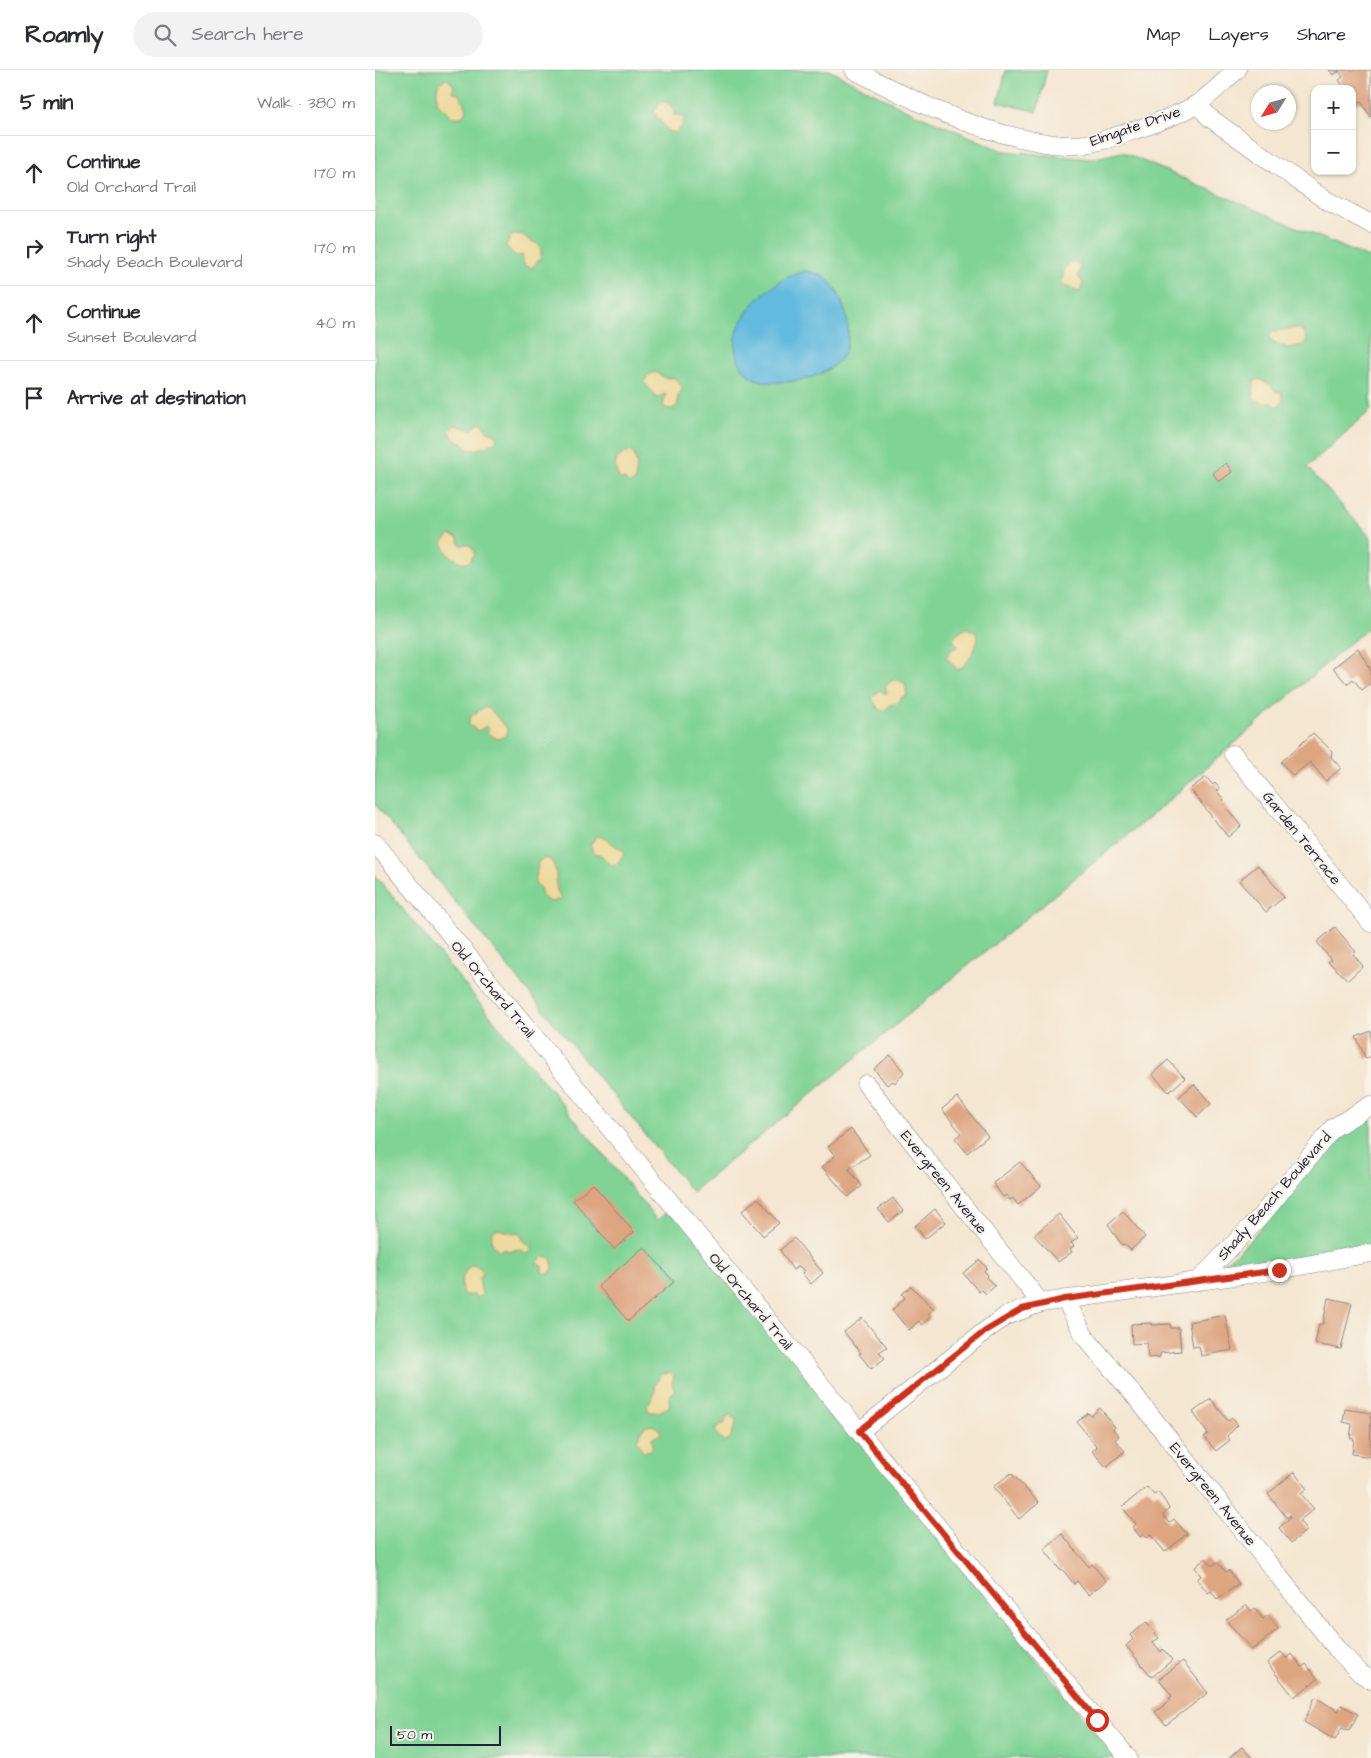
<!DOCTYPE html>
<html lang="en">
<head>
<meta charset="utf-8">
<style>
  body { margin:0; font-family:"Architects Daughter",sans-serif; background:#f2f2f3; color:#2b2b33 }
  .controls { position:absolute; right:15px; top:15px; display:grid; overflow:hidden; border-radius:10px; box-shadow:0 1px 4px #0004 }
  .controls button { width:45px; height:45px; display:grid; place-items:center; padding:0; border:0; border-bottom:1px solid #e1e1e2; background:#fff; color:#2b2b33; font:25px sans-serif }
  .compass { position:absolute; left:876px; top:15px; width:45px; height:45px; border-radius:50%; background:#fff; box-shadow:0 1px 4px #0004; rotate:233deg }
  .scale { position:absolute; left:15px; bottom:12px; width:111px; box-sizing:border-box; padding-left:5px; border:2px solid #22223b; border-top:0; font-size:14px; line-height:18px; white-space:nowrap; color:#22223b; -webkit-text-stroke:4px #f7f3e8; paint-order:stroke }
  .stop { position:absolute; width:15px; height:15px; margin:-11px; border:4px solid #c8321e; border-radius:50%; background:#fff }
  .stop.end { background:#c8321e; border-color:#fff; box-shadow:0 1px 5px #0008 }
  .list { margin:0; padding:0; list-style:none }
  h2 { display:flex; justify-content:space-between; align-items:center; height:65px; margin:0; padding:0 20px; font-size:21px }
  h2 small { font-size:16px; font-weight:400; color:#7c7c81 }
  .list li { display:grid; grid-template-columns:32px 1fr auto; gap:15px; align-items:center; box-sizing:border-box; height:75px; padding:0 20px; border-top:1px solid #e1e1e2 }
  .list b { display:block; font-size:19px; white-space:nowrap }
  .list p { margin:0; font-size:16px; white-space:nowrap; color:#7c7c81 }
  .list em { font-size:16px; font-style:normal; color:#7c7c81 }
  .icon { flex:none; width:28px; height:28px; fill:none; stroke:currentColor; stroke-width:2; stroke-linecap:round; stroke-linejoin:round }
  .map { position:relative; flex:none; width:996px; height:1688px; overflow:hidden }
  header { display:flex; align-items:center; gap:30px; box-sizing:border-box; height:70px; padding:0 25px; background:#fff; border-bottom:1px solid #e1e1e2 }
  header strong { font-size:24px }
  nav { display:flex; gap:28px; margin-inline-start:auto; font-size:18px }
  .search { width:350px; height:45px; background:#f2f2f3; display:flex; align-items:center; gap:12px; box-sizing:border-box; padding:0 18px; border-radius:28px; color:#7c7c81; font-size:19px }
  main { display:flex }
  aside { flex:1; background:#fff }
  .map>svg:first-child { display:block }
  .green { fill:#80d395; stroke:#517a68 }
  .sand { fill:#eeda9e; stroke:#887e6c }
  .water { fill:#62badf; stroke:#426e8d }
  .building { fill:#dea581 }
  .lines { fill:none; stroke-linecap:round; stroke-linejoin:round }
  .minor-casing { stroke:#8b8486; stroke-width:19 }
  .minor { stroke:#fff; stroke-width:18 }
  .route { stroke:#c8321e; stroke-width:6 }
  .labels { text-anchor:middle; stroke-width:4; stroke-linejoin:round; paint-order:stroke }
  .street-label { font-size:15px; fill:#22223b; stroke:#f7f3e8 }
</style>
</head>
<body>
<header>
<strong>Roamly</strong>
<div class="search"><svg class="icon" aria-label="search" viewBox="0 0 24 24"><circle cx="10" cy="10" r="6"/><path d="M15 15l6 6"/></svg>Search here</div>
<nav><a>Map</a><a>Layers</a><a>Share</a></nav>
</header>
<main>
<aside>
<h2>5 min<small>Walk · 380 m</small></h2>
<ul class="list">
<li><svg class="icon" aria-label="ahead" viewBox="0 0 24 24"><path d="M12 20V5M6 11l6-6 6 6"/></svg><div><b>Continue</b><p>Old Orchard Trail</p></div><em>170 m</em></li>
<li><svg class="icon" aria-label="right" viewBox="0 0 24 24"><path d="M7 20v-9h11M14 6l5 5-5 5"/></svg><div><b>Turn right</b><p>Shady Beach Boulevard</p></div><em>170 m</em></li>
<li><svg class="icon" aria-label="ahead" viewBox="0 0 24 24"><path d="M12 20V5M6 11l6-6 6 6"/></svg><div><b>Continue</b><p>Sunset Boulevard</p></div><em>40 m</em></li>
<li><svg class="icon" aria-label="arrive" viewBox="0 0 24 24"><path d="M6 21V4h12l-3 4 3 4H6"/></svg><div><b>Arrive at destination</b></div></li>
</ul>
</aside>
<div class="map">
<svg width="996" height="1688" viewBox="0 0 996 1688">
  <rect width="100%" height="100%" fill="#f7f3e8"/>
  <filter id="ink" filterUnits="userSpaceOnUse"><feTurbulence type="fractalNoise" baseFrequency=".02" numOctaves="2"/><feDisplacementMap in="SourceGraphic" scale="10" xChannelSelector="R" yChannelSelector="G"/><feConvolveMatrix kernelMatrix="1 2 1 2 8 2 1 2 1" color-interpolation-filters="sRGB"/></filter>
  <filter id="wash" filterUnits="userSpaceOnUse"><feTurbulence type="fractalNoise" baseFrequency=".0096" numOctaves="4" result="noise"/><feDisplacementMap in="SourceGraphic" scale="20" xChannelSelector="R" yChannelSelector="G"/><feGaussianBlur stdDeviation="1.12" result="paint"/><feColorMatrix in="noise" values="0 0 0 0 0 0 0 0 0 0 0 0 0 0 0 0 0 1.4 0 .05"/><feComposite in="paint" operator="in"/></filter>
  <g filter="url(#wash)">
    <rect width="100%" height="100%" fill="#f4e6d0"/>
    <!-- green -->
    <g class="green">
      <polygon points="0,0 454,0 534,41 629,81 716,89 747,82 996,189 996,340 932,397 996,468 996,555 778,744 317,1122 0,734"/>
      <polygon points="631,0 672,0 662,42 623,32"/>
      <polygon points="0,805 282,1150 300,1136 740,1688 0,1688"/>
      <path d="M996 1049V1178L853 1203 849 1193C904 1152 931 1078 996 1049Z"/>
    </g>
    <!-- sand -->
    <g class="sand">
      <polygon points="73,9 79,16 77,21 84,24 92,39 87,47 77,47 62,32 62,17 68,10"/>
      <polygon points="291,32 298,38 299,45 305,45 309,49 308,55 300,63 293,61 279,42 285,33"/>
      <polygon points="146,164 157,172 162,173 166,179 166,188 157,198 149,195 147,185 141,187 131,176 136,166"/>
      <path d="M696 192H702C707 197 705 201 703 206L708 213 705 222 686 215 689 199Z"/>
      <polygon points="922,258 928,261 932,271 928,275 913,278 906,274 898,273 894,266 899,261"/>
      <polygon points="280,302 290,308 300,308 308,318 303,326 303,334 299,339 290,338 288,335 291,325 289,324 282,328 269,312 272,306"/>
      <polygon points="884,309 896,315 900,321 907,323 908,331 903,337 895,331 890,334 878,329 879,311"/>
      <path d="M108 353 111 360 121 364 122 370C117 376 98 382 92 379L89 374 79 370 74 360 80 355 97 360 103 354Z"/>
      <polygon points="254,381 259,384 262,395 260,411 254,414 250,409 245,410 240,398 242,388"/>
      <path d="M75 465 82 467 86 475 92 474 97 477 100 484 93 493C83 493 70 484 67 472Z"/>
      <path d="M592 558 602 563C606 573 592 596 583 600L571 587 577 579 583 577 578 570 583 563Z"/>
      <polygon points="519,609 530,613 532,626 527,627 522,634 515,635 509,641 504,640 497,628 505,620 510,624 512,623 510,616"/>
      <path d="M110 637C119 640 124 652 132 658V664L124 669 112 664 114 658 112 656 103 661 93 654 96 646Z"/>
      <polygon points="222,766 230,768 248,781 249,784 243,793 236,795 226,785 219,783 215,775"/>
      <path d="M169 788 176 790C186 805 177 814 185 827L184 830 176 832 168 828 165 818 160 814 163 792Z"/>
      <polygon points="122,1159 145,1164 150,1173 156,1176 157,1181 152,1184 144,1179 135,1181 128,1179 123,1181 116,1171 117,1162"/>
      <polygon points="169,1186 176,1188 178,1198 176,1202 170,1204 167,1202 167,1196 161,1193"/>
      <path d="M98 1195 105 1197 108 1203 104 1209 107 1224 102 1229 99 1225H89C83 1216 88 1199 98 1195Z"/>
      <polygon points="296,1303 299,1307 297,1314 300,1319 294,1327 295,1336 284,1342 274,1342 272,1337 280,1323 279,1315 287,1304"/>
      <polygon points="355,1345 362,1351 355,1369 348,1372 339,1359 350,1353 350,1349"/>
      <polygon points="278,1355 285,1360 286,1364 277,1368 278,1375 276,1380 268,1382 262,1370 269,1357"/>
    </g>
    <!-- water -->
    <path class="water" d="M432 201C438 203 445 204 450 208 469 222 480 264 468 285 455 305 429 311 407 312 396 313 380 312 372 303 335 264 394 207 432 201Z"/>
    <g id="blocks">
      <!-- building -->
      <g class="building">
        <polygon points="954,0 996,0 996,47 986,32 982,34 977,28 977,19 970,19 964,10 968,7 964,1 958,5"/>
        <polygon points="851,393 857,402 844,412 838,403"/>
        <polygon points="983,578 996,601 996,613 987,620 978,609 972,614 958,598"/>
        <polygon points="938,663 957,681 956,687 966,698 951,711 935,692 918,706 906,692"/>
        <polygon points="831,707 838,715 840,713 845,719 842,721 849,730 847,732 866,756 853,767 815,719"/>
        <polygon points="883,795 909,827 891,842 864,811"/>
        <polygon points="960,857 981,882 978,884 988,896 973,910 953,892 956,890 942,872"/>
        <polygon points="996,961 996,986 991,989 981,967"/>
        <polygon points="515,985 529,1002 520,1013 518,1011 512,1015 499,999"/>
        <polygon points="793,990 810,1008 794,1022 777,1004"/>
        <polygon points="819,1014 836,1034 822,1047 804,1027"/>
        <polygon points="582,1027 613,1066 592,1083 580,1068 586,1063 567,1039"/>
        <polygon points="476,1059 495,1085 474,1099 487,1116 473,1127 447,1097 460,1086 453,1077"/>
        <polygon points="645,1092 666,1116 643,1135 638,1128 635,1130 631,1125 628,1127 618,1113"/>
        <polygon points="218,1114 259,1162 239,1179 198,1130"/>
        <polygon points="383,1128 404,1153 388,1166 367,1141"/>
        <polygon points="518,1128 528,1141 514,1152 503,1139"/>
        <polygon points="560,1139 571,1152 550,1169 540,1156"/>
        <polygon points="748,1141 770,1167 756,1180 749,1174 747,1175 733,1154"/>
        <polygon points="684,1144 703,1168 696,1173 699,1176 695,1179 697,1182 683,1192 659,1165"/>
        <polygon points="419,1168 448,1203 436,1214 427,1203 429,1201 424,1196 418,1200 405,1180"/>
        <polygon points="269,1177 299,1212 253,1251 223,1216"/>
        <polygon points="605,1190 612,1198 609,1201 613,1205 611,1207 620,1216 611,1224 607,1220 604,1222 588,1203"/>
        <polygon points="536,1216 559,1239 553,1244 556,1247 547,1255 544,1251 534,1260 517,1240 530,1228 527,1224"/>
        <polygon points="953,1228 977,1233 966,1279 940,1274 944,1254 948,1254"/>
        <polygon points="850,1245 857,1280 826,1286 824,1276 818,1277 814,1252"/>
        <polygon points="487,1248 512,1277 504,1282 510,1288 496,1299 484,1284 486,1283 469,1262"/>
        <polygon points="777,1253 777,1255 795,1254 796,1258 804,1258 806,1281 785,1283 785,1287 773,1288 772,1273 757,1274 756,1254"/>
        <polygon points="836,1329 853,1351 857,1348 863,1355 852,1366 855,1370 841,1381 829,1367 833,1364 818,1342"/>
        <polygon points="725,1338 740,1357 738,1359 744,1366 740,1370 750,1381 731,1397 717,1381 722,1377 702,1352 713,1343 716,1346"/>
        <polygon points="970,1339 996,1343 995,1387 977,1384 979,1369 975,1368 977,1354 968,1352"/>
        <polygon points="919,1402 932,1419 926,1424 939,1439 924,1451 932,1460 916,1473 904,1458 916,1447 915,1445 912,1448 893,1424"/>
        <polygon points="636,1403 664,1433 644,1449 618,1417"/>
        <polygon points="772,1417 779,1425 783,1422 791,1433 794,1439 788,1445 794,1453 799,1449 812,1464 790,1482 776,1465 772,1468 769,1464 765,1467 758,1457 761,1454 747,1437"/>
        <polygon points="687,1464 714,1497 717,1494 731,1511 713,1525 702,1511 699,1514 687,1499 685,1500 669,1479"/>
        <polygon points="831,1488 837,1496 842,1492 851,1502 854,1500 864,1514 842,1529 836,1521 833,1523 822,1509 826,1506 820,1497"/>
        <polygon points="871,1535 876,1541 880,1538 888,1549 893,1545 903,1559 877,1580 851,1550"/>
        <polygon points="771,1552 784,1568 778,1572 786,1582 788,1579 797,1590 777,1607 751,1576 758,1569 755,1565"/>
        <polygon points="906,1582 912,1589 917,1584 927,1597 931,1594 943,1609 919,1627 892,1593"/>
        <polygon points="808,1591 833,1623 791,1655 780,1642 796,1630 794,1628 797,1626 784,1609"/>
        <polygon points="940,1627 963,1641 966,1635 983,1644 974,1661 967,1658 960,1670 929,1652"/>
        <polygon points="867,1677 877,1688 854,1688"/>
      </g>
    </g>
  </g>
  <g filter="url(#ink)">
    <use href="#blocks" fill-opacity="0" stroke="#8b8486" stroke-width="1"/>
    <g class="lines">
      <defs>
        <g id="minor">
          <path d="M479 0C536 29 591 58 655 70 670 73 684 76 700 75 722 74 744 65 766 58 784 51 805 45 822 34 836 25 849 11 862 0"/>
          <polyline points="822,34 835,48 949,129 996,154"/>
          <polyline points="858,684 996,853"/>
          <polyline points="0,773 753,1688"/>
          <polyline points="491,1014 666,1233"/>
          <polyline points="823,1211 904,1200 996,1183"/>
          <polyline points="690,1229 710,1267 760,1326 962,1579 985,1603 996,1610"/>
          <polyline points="485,1361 610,1261 631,1246 666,1233 823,1211 885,1147 958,1058 996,1035"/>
        </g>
      </defs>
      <!-- minor casing -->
      <use href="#minor" class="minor-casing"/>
      <!-- minor -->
      <use href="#minor" class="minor"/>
    </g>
  </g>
  <g class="lines" filter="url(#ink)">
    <!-- route -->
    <polyline class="route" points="722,1650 484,1361 610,1261 647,1239 690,1229 904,1200"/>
  </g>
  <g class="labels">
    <!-- street labels -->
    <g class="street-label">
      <text transform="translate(760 56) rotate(-19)" y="5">Elmgate Drive</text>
      <text transform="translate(927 768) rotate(51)" y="5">Garden Terrace</text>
      <text transform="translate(118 919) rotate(50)" y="5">Old Orchard Trail</text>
      <text transform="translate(569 1112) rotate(51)" y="5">Evergreen Avenue</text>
      <text transform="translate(899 1126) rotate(-49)" y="5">Shady Beach Boulevard</text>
      <text transform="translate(376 1231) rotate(50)" y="5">Old Orchard Trail</text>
      <text transform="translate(838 1424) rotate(51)" y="5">Evergreen Avenue</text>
    </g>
  </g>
</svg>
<div class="controls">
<button>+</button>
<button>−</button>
</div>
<svg class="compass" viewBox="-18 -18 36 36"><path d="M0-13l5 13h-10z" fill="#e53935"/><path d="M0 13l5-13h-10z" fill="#7c7c81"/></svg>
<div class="scale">50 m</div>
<div class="stop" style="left:722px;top:1650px"></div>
<div class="stop end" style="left:904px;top:1200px"></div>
</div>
</main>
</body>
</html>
